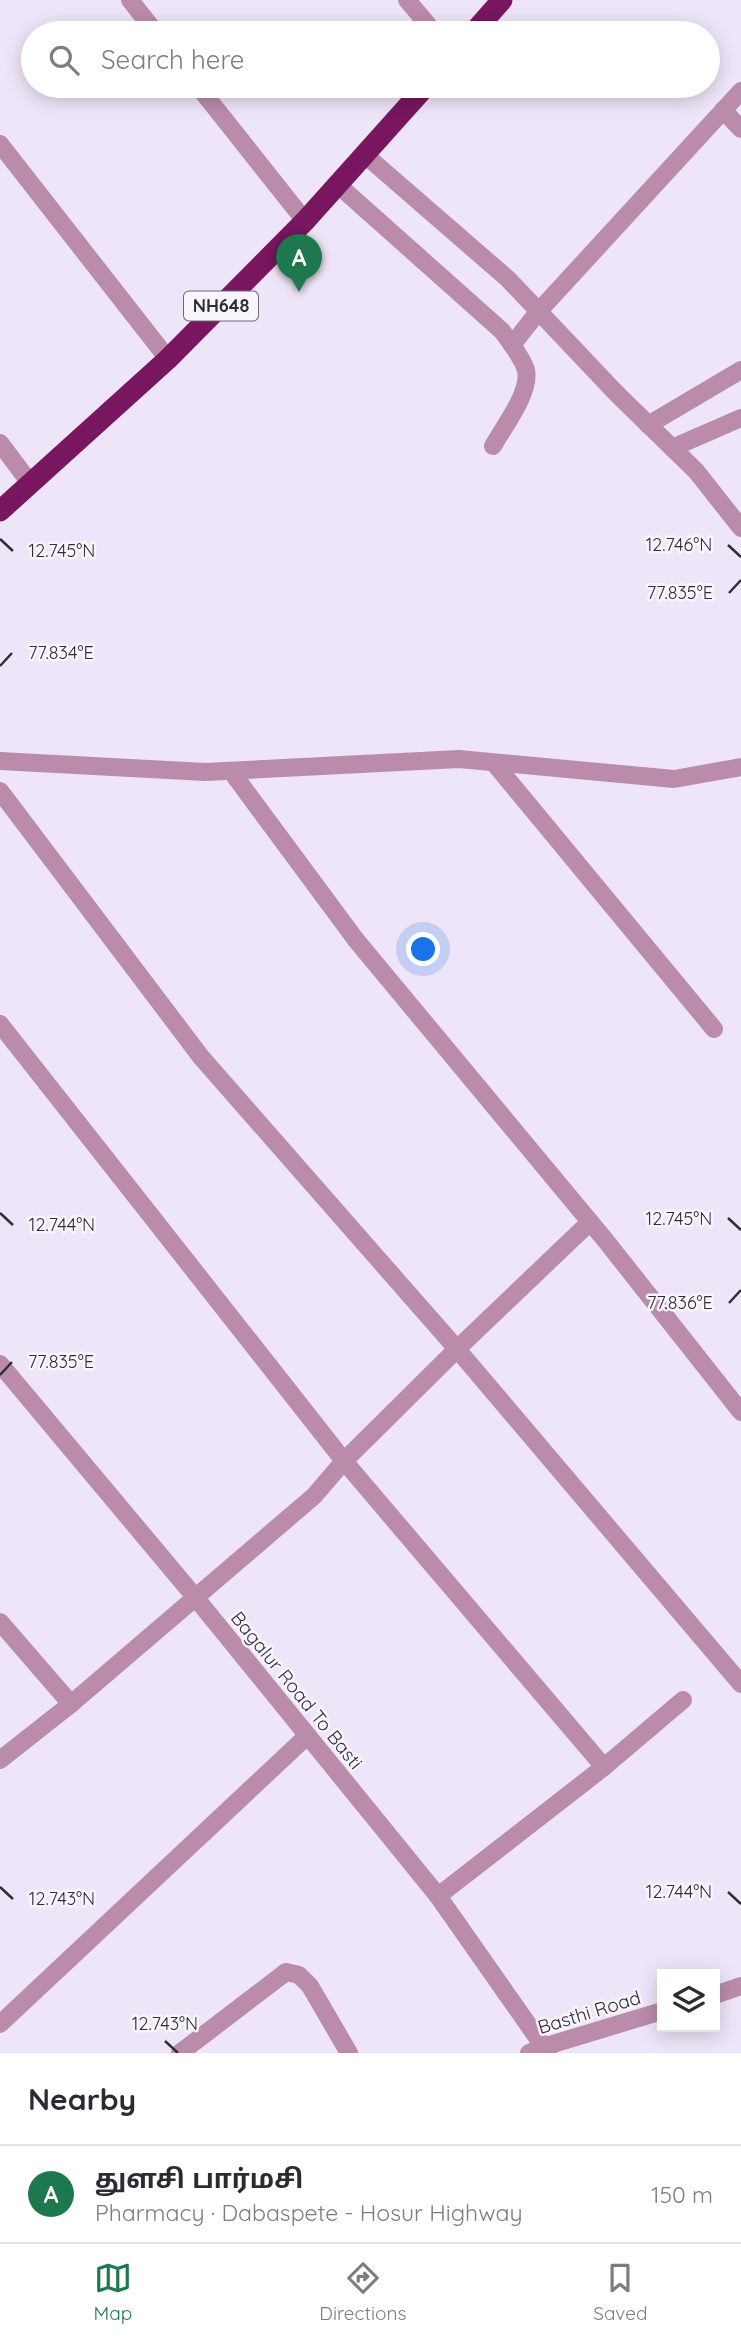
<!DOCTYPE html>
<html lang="en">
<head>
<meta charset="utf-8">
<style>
  body { margin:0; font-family:Quicksand,"Noto Sans Tamil",sans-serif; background:#f2f2f3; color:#2b2b33 }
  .controls { position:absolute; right:21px; bottom:21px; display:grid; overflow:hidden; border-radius:0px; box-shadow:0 4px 18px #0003 }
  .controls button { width:63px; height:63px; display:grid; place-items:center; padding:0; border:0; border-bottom:2px solid #e1e1e2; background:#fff; color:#2b2b33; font:35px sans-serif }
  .you { position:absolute; left:424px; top:950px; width:24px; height:24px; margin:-18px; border:5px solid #fff; border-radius:50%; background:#1a73e8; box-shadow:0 0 0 10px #1a73e833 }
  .badge { display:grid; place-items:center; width:46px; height:46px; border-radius:50%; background:#1d784d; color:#fff; font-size:23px; font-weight:700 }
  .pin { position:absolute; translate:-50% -58px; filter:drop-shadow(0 2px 4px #0008) }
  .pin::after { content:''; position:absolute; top:37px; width:24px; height:21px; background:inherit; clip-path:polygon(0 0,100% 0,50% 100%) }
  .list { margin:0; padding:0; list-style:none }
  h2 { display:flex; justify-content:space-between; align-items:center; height:91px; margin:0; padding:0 28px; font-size:30px }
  h2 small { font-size:23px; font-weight:400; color:#7c7c81 }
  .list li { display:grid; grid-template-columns:46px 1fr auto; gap:21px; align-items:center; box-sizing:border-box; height:98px; padding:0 28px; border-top:2px solid #e1e1e2 }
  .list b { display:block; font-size:26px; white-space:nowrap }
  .list p { margin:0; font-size:23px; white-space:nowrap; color:#7c7c81 }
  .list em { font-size:23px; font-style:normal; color:#7c7c81 }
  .icon { flex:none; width:38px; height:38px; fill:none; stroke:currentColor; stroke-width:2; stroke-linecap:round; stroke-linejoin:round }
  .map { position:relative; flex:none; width:741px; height:2053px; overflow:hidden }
  .search { position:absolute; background:#fff; box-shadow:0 4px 18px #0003; left:21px; right:21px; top:21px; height:77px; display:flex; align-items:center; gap:18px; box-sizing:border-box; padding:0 24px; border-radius:38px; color:#7c7c81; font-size:26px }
  .sheet { height:189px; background:#fff }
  nav { display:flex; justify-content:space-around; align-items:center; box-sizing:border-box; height:98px; border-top:2px solid #e1e1e2; background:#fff; font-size:19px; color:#7c7c81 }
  nav a { display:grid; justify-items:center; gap:4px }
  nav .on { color:#1d784d }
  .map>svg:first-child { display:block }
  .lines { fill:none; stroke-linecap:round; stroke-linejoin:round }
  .street { stroke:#ba8caa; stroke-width:18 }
  .highway { stroke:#781660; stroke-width:21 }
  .ticks { fill:none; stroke:#312d34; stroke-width:2.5 }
  .labels { text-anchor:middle; stroke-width:5; stroke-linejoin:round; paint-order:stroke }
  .shield { fill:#f9f5fd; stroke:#6d6970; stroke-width:2 }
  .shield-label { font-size:18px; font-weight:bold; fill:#312d34 }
  .street-label { font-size:19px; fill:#312d34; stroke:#f9f5fd }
  .ticks-label { font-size:18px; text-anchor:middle; fill:#312d34; stroke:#f9f5fd; stroke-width:5; stroke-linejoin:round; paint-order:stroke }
</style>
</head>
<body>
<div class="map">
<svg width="741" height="2053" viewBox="0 0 741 2053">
  <rect width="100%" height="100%" fill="#efe5f8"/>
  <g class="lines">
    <!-- street -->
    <g class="street">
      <polyline points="130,0 156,33"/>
      <polyline points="407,0 435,33"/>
      <polyline points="198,86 305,221"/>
      <polyline points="723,110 741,129"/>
      <polyline points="0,144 168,359"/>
      <polyline points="364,154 508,279 617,394 696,471 741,528"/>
      <path d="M337 184 502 331C510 342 522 357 526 370 531 392 503 428 493 446"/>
      <polyline points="512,345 538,312 741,91"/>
      <polyline points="648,425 741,370"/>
      <polyline points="0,443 30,483"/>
      <polyline points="672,448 741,418"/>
      <polyline points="0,761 205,772 459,759 674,779 741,767"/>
      <polyline points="494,763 714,1029"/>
      <polyline points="231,771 356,940 606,1241 741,1412"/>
      <polyline points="0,791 201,1057 457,1349 590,1222"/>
      <polyline points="0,1024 344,1461 604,1767 438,1896"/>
      <polyline points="0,1364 195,1597 438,1896 548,2053"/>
      <polyline points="0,1622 71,1704"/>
      <polyline points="0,1760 71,1704 314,1496 344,1461 457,1349 741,1684"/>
      <polyline points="604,1767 683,1700"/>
      <polyline points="715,1995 741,1986"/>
      <polyline points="0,2024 307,1736"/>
      <polyline points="180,2053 286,1972 299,1975 310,1986 349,2053"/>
      <polyline points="529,2053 543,2047 662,2011"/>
    </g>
    <!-- highway -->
    <g class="highway">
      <polyline points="473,33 502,0"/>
      <polyline points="0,511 168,359 305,221 426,86"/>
    </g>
  </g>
  <!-- ticks -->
  <path class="ticks" d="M0 539 13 551M728 545 741 557M729 593 741 580M0 666 12 653M0 1213 13 1225M728 1218 741 1230M729 1303 741 1290M0 1375 12 1362M0 1887 13 1899M728 1892 741 1904M165 2041 178 2053"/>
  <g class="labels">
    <!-- shield labels -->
    <rect class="shield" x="184" y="291.5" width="74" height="29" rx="5"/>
    <g class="shield-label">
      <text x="221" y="312">NH648</text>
    </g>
    <!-- street labels -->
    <g class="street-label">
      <text transform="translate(297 1690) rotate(51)" y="7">Bagalur Road To Basti</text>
      <text transform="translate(589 2012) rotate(-17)" y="7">Basthi Road</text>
    </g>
  </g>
  <g class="ticks-label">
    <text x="679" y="551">12.746°N</text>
    <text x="62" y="557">12.745°N</text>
    <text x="680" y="599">77.835°E</text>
    <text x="61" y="659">77.834°E</text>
    <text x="679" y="1225">12.745°N</text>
    <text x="62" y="1231">12.744°N</text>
    <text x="680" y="1309">77.836°E</text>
    <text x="61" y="1368">77.835°E</text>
    <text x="679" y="1898">12.744°N</text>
    <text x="62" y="1905">12.743°N</text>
    <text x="165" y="2030">12.743°N</text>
  </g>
</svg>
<div class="controls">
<button><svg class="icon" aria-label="layers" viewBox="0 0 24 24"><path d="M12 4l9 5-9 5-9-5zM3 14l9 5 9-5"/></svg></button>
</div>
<div class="you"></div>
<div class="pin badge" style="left:299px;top:292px">A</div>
<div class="search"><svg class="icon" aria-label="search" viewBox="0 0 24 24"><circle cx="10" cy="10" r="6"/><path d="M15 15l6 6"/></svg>Search here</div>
</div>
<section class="sheet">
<h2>Nearby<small></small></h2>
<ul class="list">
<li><span class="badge">A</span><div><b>துளசி பார்மசி</b><p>Pharmacy · Dabaspete - Hosur Highway</p></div><em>150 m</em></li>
</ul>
</section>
<nav>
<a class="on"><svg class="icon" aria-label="map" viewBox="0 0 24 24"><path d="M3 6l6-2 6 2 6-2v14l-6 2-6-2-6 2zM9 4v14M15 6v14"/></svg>Map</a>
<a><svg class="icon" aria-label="directions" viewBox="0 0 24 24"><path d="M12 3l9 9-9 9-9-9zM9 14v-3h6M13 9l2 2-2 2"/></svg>Directions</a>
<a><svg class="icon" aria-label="saved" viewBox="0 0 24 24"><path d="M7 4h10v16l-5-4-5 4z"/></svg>Saved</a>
</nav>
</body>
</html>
